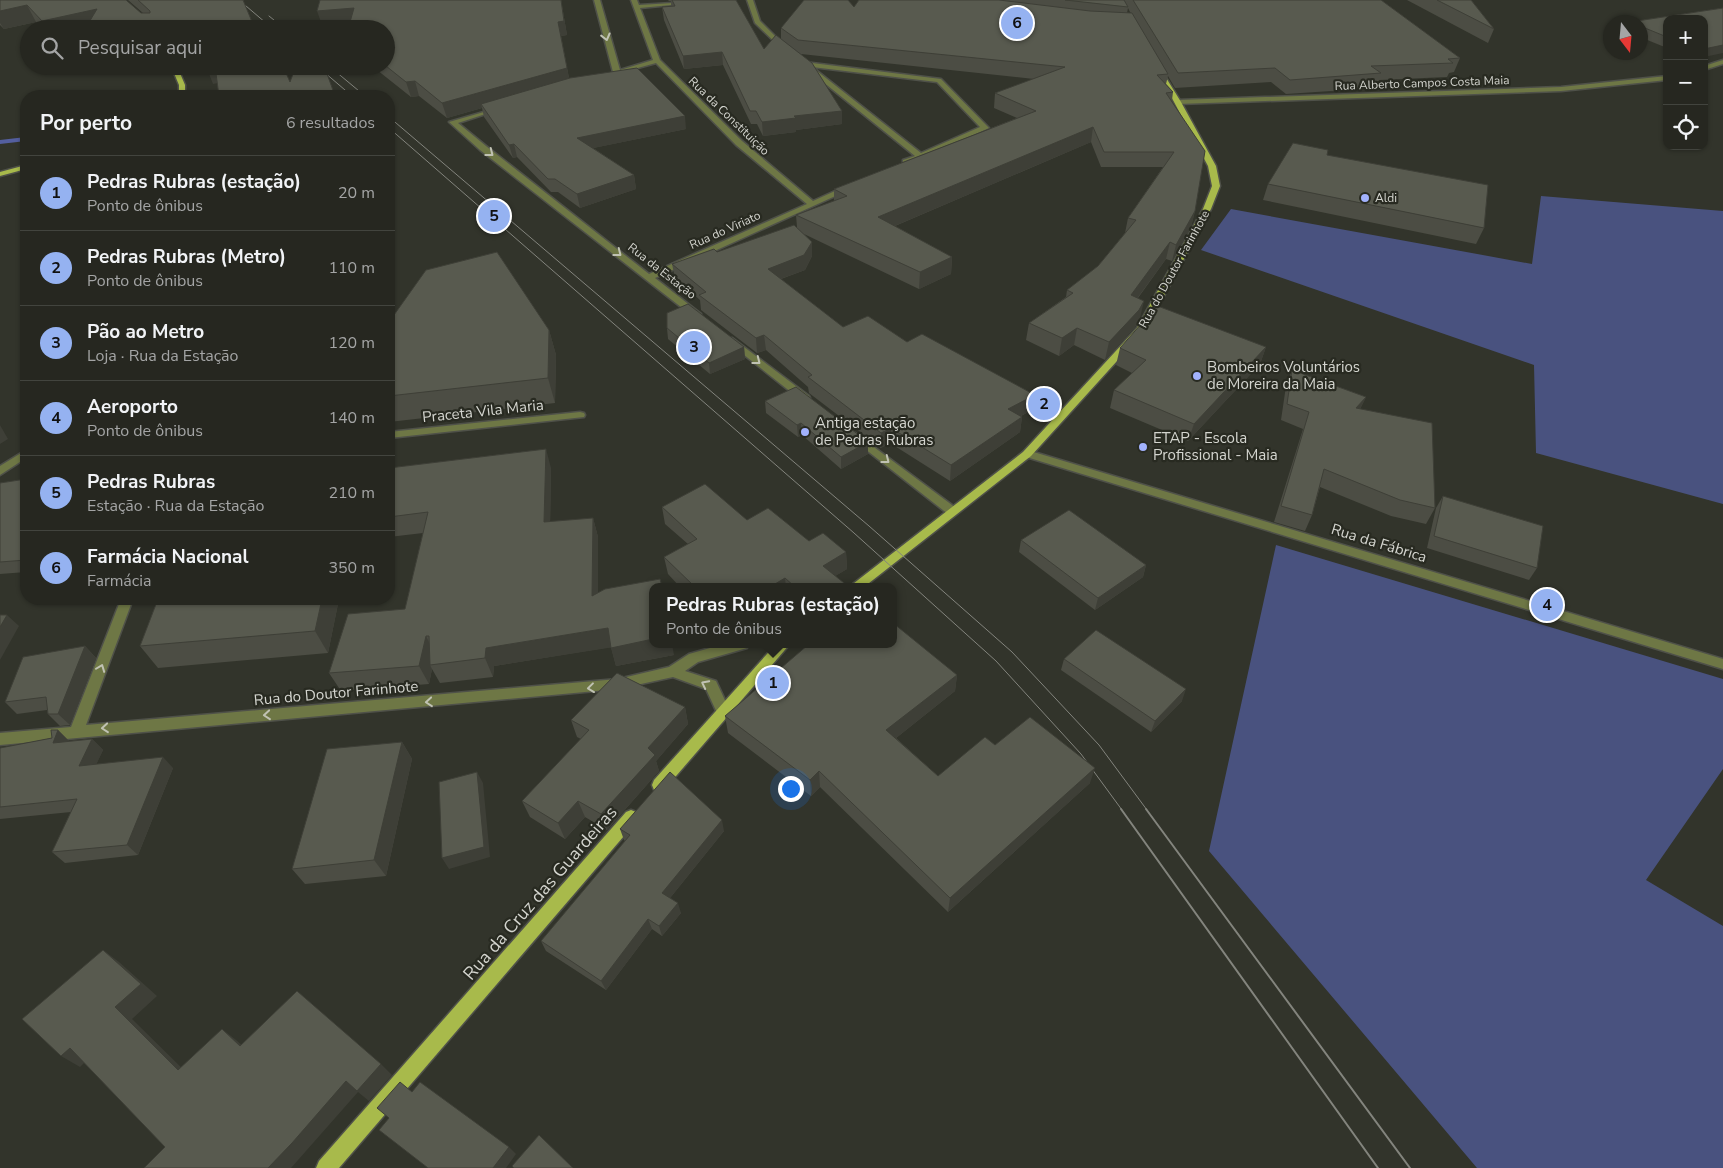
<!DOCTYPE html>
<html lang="pt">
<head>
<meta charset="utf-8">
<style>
  body { margin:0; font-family:"Nunito Sans",sans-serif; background:#32332d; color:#f1f3f6 }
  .controls { position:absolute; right:15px; top:15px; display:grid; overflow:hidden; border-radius:10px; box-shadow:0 1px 4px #0004 }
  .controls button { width:45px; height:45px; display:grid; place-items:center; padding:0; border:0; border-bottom:1px solid #42443e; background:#262720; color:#f1f3f6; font:25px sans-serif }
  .compass { position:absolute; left:1603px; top:15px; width:45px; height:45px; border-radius:50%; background:#262720; box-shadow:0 1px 4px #0004; rotate:164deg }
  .you { position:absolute; left:790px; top:788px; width:18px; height:18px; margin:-12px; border:4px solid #fff; border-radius:50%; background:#1a73e8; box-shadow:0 0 0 8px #1a73e833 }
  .badge { display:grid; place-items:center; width:32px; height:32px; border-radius:50%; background:#95b2f1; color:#111; font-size:16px; font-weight:700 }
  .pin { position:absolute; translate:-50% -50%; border:2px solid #fff; box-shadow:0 1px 5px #0006 }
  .popup { position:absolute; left:649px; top:583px; width:248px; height:65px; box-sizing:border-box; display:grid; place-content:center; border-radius:10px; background:#262720; filter:drop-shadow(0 1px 4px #0005); font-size:16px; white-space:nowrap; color:#a4a5a5 }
  .popup b { font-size:19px; color:#f1f3f6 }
  .popup::after { content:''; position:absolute; left:50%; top:100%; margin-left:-10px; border:10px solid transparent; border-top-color:#262720 }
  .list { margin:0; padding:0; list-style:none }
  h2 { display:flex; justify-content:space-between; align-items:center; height:65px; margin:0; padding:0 20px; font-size:21px }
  h2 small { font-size:16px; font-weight:400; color:#a4a5a5 }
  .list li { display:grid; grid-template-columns:32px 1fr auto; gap:15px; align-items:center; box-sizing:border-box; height:75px; padding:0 20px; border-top:1px solid #42443e }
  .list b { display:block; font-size:19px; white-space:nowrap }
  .list p { margin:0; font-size:16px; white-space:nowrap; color:#a4a5a5 }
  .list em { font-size:16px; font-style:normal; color:#a4a5a5 }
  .icon { flex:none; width:28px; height:28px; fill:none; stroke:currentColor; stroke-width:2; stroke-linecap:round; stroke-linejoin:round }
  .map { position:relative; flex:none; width:1723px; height:1168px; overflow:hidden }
  .search { position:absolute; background:#262720; box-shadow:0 1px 4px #0004; left:20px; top:20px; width:375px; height:55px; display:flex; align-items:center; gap:12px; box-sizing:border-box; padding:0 18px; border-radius:28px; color:#a4a5a5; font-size:19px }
  .panel { position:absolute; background:#262720; box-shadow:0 1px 4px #0004; left:20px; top:90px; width:375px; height:515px; border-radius:20px }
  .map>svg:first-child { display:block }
  .green { fill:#49527f }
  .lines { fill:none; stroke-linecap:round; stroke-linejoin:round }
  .stream { fill:#545f9f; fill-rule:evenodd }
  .minor-casing { stroke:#4f5149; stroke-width:3 }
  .major-casing { stroke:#4f5149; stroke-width:3 }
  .minor { fill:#6e7745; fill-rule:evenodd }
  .major { fill:#a8ba4b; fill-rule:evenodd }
  .tram-far1 { stroke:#83847d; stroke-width:1 }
  .tram { stroke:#83847d; stroke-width:2 }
  .wall { fill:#4c4d44; fill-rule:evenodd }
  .shaded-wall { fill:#3e3f37 }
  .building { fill:#585a4f; stroke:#3e3f37 }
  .oneway { stroke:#c0c2b3 }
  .poi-dot { fill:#a2b2fd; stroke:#282a21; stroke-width:2 }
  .labels { text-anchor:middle; stroke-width:4.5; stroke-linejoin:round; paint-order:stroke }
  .far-street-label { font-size:12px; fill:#d4d5cf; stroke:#282a21 }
  .far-poi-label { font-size:12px; fill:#d4d5cf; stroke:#282a21; text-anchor:start }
  .poi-label { font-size:15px; fill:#d4d5cf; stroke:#282a21; text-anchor:start }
  .street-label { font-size:15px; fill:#d4d5cf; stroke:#282a21 }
  .near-street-label { font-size:18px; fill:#d4d5cf; stroke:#282a21 }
</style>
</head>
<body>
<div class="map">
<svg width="1723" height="1168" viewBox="0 0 1723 1168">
  <rect width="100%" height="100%" fill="#32342b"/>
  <!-- green -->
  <g class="green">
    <polygon points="1541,196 1723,211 1723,504 1536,453 1534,365 1201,250 1231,209 1532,264"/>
    <polygon points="1276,545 1723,679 1723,769 1646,880 1723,926 1723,1168 1477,1168 1209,851"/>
  </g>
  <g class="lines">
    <!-- stream -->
    <polygon class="stream" points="26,137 26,141 0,144 0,140"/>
    <defs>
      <g id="minor">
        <polygon points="594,0 600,0 620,70 653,60 631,0 637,0 639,5 723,0 640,8 660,60 742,141 813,201 846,186 853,188 655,278 701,314 701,318 695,318 480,150 449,122 501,107 501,109 458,123 486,146 649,274 807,204 736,145 656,63 612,75 611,74 613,72"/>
        <polygon points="747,0 753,0 760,21 787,48 787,50 783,50 755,23"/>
        <polygon points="1723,60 1723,64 1704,70 1704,66"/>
        <path d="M804 62 941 79 989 128 909 164H903V160L915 156 807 69 808 66 802 65 801 64ZM812 67 937 82 980 127 921 153Z"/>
        <polygon points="1667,76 1667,80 1561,91 1178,104 1175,102 1178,100 1561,87"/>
        <polygon points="732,338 809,396 810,398 809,400 801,400 729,343 729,339"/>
        <polygon points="580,412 584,413 585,415 584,417 389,438 389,432"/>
        <polygon points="855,433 956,508 958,511 956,514 948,514 851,438 850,436 851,434"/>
        <polygon points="26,450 26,458 0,475 0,466"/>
        <polygon points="1027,450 1723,659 1723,669 1023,456 1022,454 1023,452"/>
        <polygon points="121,599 133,599 86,725 618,679 669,667 689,654 724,644 748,644 747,648 698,662 685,671 716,681 730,711 728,715 723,717 718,715 706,689 673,677 618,689 0,745 0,733 71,727"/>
      </g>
      <g id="major">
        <polygon points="171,66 177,66 185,85 185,96 179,96 179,85"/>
        <polygon points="1156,68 1160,68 1181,102 1216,166 1220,186 1211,209 1146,329 1031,456 864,587 849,587 1023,452 1137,328 1203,209 1212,186 1208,166"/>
        <polygon points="26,165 26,169 0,176 0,172"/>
        <polygon points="776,644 790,644 664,790 659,791 654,790 652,785 654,780"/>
        <polygon points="631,810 636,812 639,817 636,822 339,1168 316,1168 319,1161 626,812"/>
      </g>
    </defs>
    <!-- minor casing -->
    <use href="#minor" class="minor-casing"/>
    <!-- major casing -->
    <use href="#major" class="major-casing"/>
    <!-- minor -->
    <use href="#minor" class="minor"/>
    <!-- major -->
    <use href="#major" class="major"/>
    <!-- tram-far1 -->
    <g class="tram-far1">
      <polyline points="239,0 273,29"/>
      <polyline points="269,16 285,29"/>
      <polyline points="317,66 352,96"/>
      <polyline points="329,66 365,96"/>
      <polyline points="389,117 869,526 1012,652 1099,745 1147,810"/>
      <polyline points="389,128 854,533 996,661 1081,754 1122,810"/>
    </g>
    <!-- tram -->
    <g class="tram">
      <polyline points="1121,809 1378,1168"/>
      <polyline points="1146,809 1410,1168"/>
    </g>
  </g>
  <!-- wall -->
  <g class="wall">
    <polygon points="0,0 141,13 143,13 128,0 243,0 255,29 42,29 36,22 4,29 0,25"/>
    <polygon points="320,0 561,0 567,35 561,36 569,78 686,129 593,148 634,175 636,189 580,208 558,192 551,192 517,157 513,158 484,117 482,108 447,118 419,96 411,97 372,66 386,66 350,22 322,25"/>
    <path d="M668 0H736L764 49 781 39V28L854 7 859 0H1381L1460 58 1454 72 1449 73 1447 77 1379 80 1376 88 1286 94 1271 82 1175 88 1168 76 1166 84 1173 92 1172 100 1195 211 1191 227 1172 261 1166 259 1138 298 1140 318 1135 327 1105 360 1074 345 1059 356 1026 340 1029 323 1066 297 1067 290 1098 266 1125 233 1128 218 1163 167H1101L1091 142 895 226 952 257 951 274 919 289 804 234 812 242V256L805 270 781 279 843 327 907 342 1032 410 1021 416 1022 417 1020 432 950 481 890 443 881 448 809 393 808 387 766 350 757 353 701 310 700 300 675 278 672 264 717 252 797 227 796 215 834 201V189L1017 118 994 108 995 93 1034 79 801 54 842 124 796 130V132L763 136 757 124H751L723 65 684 69 664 20 662 7 671 6V1H669ZM1128 8 1130 12 1131 13H1127Z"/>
    <polygon points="1407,0 1471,0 1494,29 1488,43"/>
    <polygon points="1723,8 1667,19 1667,48 1640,37 1640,22 1630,22"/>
    <polygon points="1268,184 1484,228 1476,244 1263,200"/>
    <polygon points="389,322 549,330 556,355 555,403 389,422"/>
    <polygon points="667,328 744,347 745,359 710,374 668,339"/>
    <polygon points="1266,347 1260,364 1188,441 1110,408 1114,390 1132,373 1116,365 1120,348"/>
    <polygon points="1292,370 1366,397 1360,409 1435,508 1426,524 1391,516 1320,487 1312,515 1305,531 1274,522 1303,429 1281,420 1286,386"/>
    <polygon points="765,401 868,454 841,469 802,435 798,437 766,413"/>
    <polygon points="389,468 551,468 550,522 593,518 598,537 598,593 674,655 616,666 611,647 494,666 493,677 440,683 432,669 429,684 341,691 329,673 405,609 423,533 389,537"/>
    <polygon points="26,479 26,572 0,574 0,483"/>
    <polygon points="1443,496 1537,568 1529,580 1427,548 1436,508"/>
    <polygon points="662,507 747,520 809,541 846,552 847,569 835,576 849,587 680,587 668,574 664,557 688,544 665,524"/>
    <polygon points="1021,540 1146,565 1143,577 1095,610 1019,552"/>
    <polygon points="158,599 339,599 328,653 158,668 140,646"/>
    <polygon points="85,646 96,658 70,725 60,726 48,714 47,710 17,714 5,702"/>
    <polygon points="1064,659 1182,701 1151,732 1061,670"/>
    <polygon points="957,675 955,691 896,738 938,776 995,745 1090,783 948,912 820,787 811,796 728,733 725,716"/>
    <polygon points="685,707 688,724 656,761 659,771 607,830 585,817 565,839 530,817 522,801 581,739 577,737 571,720"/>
    <polygon points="58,730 69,741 92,739 103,750 96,764 173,768 138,855 65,863 52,852 71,812 0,819 0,748 52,738"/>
    <polygon points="402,742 412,759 386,876 305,884 292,869"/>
    <polygon points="620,829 724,831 670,898 681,913 662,936 652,929 606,990 546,951 541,941 625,841 624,840"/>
  </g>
  <!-- shaded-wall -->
  <g class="shaded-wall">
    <polygon points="561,0 567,35 561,36 558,22"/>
    <polygon points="27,5 36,22 4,29 0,23 0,11"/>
    <polygon points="354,8 358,22 322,25 317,11"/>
    <polygon points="97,9 95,29 46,29 42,21"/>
    <polygon points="183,22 186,29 100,29"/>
    <polygon points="1723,45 1723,53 1704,57 1704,49"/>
    <polygon points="722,52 723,65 684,69 683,56"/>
    <polygon points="206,66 216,66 223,82 213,84"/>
    <polygon points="567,68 570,83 481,104 482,108 447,118 442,103"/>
    <polygon points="415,81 419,96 411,97 406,82"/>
    <polygon points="842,111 842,124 796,130 796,132 763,136 762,122 794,116"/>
    <polygon points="685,116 686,129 579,151 577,138"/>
    <polygon points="1093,127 1091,142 878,233 878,217"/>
    <polygon points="514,144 517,157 513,158 509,145"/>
    <polygon points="634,175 636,189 580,208 577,194"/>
    <polygon points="389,177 391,183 391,240 389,240"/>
    <polygon points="1195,211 1191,227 1172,261 1176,245"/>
    <polygon points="812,242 812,256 805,270 769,283 768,269"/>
    <polygon points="1170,242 1166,259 1127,312 1131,295"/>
    <polygon points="952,257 951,274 919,289 920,272"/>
    <polygon points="1144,301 1140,318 1135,327 1105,360 1109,342"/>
    <polygon points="1077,328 1074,345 1059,356 1062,338"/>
    <polygon points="549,330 556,355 555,403 548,378"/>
    <polygon points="764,335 766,350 757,353 756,338"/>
    <polygon points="744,347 745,359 710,374 709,363"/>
    <polygon points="1266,347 1260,364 1188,441 1194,424"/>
    <polygon points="1035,395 1032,410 1006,424 1008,409"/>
    <polygon points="1366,397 1358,413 1356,408"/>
    <polygon points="1022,417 1020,432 950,481 951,465"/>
    <polygon points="801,423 802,435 798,437 797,425"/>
    <polygon points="0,425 8,439 0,444"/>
    <polygon points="891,428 890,443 881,448 881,433"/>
    <polygon points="868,442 868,454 841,469 841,457"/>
    <polygon points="546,449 551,468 550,541 544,522"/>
    <polygon points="593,518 598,537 598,615 592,596"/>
    <polygon points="846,552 847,569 824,583 823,566"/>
    <polygon points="1146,565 1143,577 1095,610 1098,598"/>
    <polygon points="785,578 786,587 770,587"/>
    <polygon points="322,599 339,599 328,653 315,631"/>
    <polygon points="7,615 19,626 0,660 0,627"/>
    <polygon points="608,628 614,647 494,666 493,677 485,658 486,648"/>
    <polygon points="426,636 435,654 430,665 432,669 429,684 419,666"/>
    <polygon points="653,639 653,644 672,644 674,655 616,666 611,648"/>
    <polygon points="85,646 96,658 70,725 58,714"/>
    <polygon points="957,675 955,691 886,746 886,730"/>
    <polygon points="1186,689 1182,701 1151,732 1155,721"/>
    <polygon points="685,707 688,724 656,761 659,771 607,830 601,814 648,748"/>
    <polygon points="58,730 69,741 64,754 53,743"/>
    <polygon points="92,739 103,750 91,776 79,766"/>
    <polygon points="402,742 412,759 386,876 374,860"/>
    <polygon points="163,757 173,768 138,855 127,845"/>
    <polygon points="1095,768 1090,783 948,912 950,898"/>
    <polygon points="819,771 820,787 811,796 810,780"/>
    <polygon points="477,772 483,783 490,857 449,869 442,858"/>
    <polygon points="578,801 585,817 565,839 558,823"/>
    <polygon points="722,820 724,831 666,903 662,893"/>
    <polygon points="678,903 681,913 662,936 659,926"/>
    <polygon points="648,919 652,929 606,990 601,981"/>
    <polygon points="103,950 119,962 157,996 132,1019 194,1080 178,1070 115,1007"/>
    <polygon points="222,1029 236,1040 255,1057 240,1046"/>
    <polygon points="70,1048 88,1059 80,1067 61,1056"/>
    <polygon points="381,1064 392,1075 369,1101 358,1092 291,1168 268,1168 346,1081"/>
    <polygon points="509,1147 516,1154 506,1168 493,1168"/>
  </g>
  <!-- building -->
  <g class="building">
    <polygon points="0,0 126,0 141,13 150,13 150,11 138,0 243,0 255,29 185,29 183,22 100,29 85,29 97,9 42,21 27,5 0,11"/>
    <polygon points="320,0 561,0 564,21 558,22 567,68 442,103 415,81 406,82 386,66 386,29 348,29 354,8 317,11"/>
    <polygon points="672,0 736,0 764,49 776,35 812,63 842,111 794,116 796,118 762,122 756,111 750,111 722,52 683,56 662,7 675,6"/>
    <polygon points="804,0 848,0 854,7 859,0 999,0 1090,11 1132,13 1168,74 1157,75 1173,92 1166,93 1205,151 1195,211 1176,245 1170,242 1131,295 1144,301 1139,310 1109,342 1077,328 1062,338 1029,323 1073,293 1067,290 1098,266 1136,220 1128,218 1174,152 1104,152 1093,127 878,217 952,257 920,272 796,215 847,196 834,189 1036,111 995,93 1065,67 798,40 781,28"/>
    <polygon points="1065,0 1124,0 1128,7"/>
    <polygon points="1133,0 1381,0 1460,58 1448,59 1453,63 1371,66 1381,73 1290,80 1275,68 1178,73"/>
    <polygon points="1437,0 1471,0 1494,29"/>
    <polygon points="1723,8 1723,45 1704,49 1704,19 1667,19 1667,37 1640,26 1640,22 1630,22"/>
    <polygon points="215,66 283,66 290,82 293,74 325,68 335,96 219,96"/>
    <polygon points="637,68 685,116 577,138 634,175 577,194 555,179 548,179 514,144 509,145 481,104 570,78"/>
    <polygon points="1293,143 1328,150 1327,155 1488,185 1484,228 1268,184"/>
    <polygon points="794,225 812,242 804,255 768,269 843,327 868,316 907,342 922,334 1035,395 1008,409 1022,417 951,465 891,428 881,433 808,377 812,375 764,335 756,338 699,295 706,292 672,264 714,249 717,252"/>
    <polygon points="497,252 549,330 548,378 389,396 389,322 426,270"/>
    <polygon points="688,304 744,347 709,363 667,328 667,313"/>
    <polygon points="1155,305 1266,347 1194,424 1114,390 1146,360 1120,348 1149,315"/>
    <polygon points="1292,370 1366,397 1356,408 1432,423 1435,508 1400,500 1324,469 1312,515 1281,506 1309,412 1287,404"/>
    <polygon points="796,387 868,442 841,457 801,423 797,425 765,401"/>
    <polygon points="546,449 544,522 593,518 592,596 605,589 660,579 662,587 653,587 653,639 611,648 608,628 486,648 485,658 430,665 429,636 426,636 419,666 329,673 348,614 405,609 428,512 389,517 389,468"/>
    <polygon points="26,479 26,560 0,562 0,483"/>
    <polygon points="705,484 747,520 768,508 809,541 823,533 846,552 823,566 849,587 795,587 785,578 770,587 695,587 664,557 697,539 662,507"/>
    <polygon points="1443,496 1543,526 1537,568 1434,536"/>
    <polygon points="1069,510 1146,565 1098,598 1021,540"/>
    <polygon points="158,599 322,599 315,631 140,646"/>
    <polygon points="0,615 7,615 0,627"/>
    <polygon points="893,623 957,675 886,730 938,776 985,737 995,745 1030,717 1095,768 950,898 819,771 810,780 725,716 809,644 893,644"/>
    <polygon points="1096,630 1186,689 1155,721 1064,659"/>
    <polygon points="85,646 58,714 48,714 46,697 5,702 23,657"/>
    <polygon points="617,673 685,707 648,748 655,755 601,814 578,801 558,823 522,801 589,730 571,720"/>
    <polygon points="51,730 58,730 53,743 92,739 79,766 163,757 127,845 52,852 77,799 0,807 0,748 52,738"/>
    <polygon points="402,742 374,860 292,869 327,749"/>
    <polygon points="477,772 484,847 442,858 439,782"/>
    <polygon points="670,772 722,820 662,893 678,903 659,926 648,919 601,981 541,941 630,835 620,829"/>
    <polygon points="103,950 141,984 115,1007 178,1070 222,1029 240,1046 297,991 381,1064 357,1091 346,1081 292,1143 268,1168 144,1168 165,1147 70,1048 61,1056 22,1019"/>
    <polygon points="400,1082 412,1092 420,1082 509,1147 493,1168 428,1168 379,1130 389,1118 377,1108"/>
    <polygon points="539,1135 573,1168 514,1168 512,1166"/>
  </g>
  <!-- one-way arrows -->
  <defs><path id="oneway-chevron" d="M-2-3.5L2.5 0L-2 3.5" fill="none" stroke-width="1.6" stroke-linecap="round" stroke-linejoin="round" transform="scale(1.25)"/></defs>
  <g class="oneway">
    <use href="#oneway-chevron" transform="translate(606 37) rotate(76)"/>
    <use href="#oneway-chevron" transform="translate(490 153) rotate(38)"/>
    <use href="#oneway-chevron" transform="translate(618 253) rotate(38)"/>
    <use href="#oneway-chevron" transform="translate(757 361) rotate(38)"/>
    <use href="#oneway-chevron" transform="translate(886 460) rotate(38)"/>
    <use href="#oneway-chevron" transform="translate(101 668) rotate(-69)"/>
    <use href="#oneway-chevron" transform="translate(705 684) rotate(-153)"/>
    <use href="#oneway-chevron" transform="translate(591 688) rotate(173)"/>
    <use href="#oneway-chevron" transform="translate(429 702) rotate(175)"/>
    <use href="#oneway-chevron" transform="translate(267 715) rotate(175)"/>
    <use href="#oneway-chevron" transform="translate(105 728) rotate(175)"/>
  </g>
  <!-- markers -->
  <g class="poi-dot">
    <circle cx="1365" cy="198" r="5"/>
    <circle cx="1197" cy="376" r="5"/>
    <circle cx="805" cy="432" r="5"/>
    <circle cx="1143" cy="447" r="5"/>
  </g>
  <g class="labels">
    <!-- far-street labels -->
    <g class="far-street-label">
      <text transform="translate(1422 83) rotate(-2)" y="4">Rua Alberto Campos Costa Maia</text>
      <text transform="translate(729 116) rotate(44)" y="4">Rua da Constituição</text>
      <text transform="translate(725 230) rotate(-24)" y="4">Rua do Viriato</text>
      <text transform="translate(1174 269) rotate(-61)" y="4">Rua do Doutor Farinhote</text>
      <text transform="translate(662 271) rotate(38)" y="4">Rua da Estação</text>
    </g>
    <!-- far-poi labels -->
    <g class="far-poi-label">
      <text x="1375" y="202">Aldi</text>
    </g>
    <!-- poi labels -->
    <g class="poi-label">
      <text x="1207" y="372">Bombeiros Voluntários<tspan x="1207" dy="17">de Moreira da Maia</tspan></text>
      <text x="815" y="428">Antiga estação<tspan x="815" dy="17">de Pedras Rubras</tspan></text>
      <text x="1153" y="443">ETAP - Escola<tspan x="1153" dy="17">Profissional - Maia</tspan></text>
    </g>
    <!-- street labels -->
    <g class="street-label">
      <text transform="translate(483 411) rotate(-6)" y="5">Praceta Vila Maria</text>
      <text transform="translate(1379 543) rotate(17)" y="5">Rua da Fábrica</text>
      <text transform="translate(336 693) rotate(-5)" y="5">Rua do Doutor Farinhote</text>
    </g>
    <!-- near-street labels -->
    <g class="near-street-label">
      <text transform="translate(540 893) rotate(-49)" y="6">Rua da Cruz das Guardeiras</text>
    </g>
  </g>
</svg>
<div class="controls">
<button>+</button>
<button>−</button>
<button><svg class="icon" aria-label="locate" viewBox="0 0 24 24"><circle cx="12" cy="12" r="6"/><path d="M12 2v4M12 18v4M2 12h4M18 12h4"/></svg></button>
</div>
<svg class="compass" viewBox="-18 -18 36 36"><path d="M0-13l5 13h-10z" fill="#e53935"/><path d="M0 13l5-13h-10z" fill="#a4a5a5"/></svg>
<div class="you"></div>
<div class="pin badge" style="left:773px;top:683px">1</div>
<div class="popup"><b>Pedras Rubras (estação)</b>Ponto de ônibus</div>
<div class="pin badge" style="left:1044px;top:404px">2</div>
<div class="pin badge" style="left:694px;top:347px">3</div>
<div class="pin badge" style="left:1547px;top:605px">4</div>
<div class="pin badge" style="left:494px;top:216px">5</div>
<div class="pin badge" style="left:1017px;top:23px">6</div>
<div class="search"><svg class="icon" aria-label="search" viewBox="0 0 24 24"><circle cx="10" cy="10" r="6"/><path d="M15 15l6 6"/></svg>Pesquisar aqui</div>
<section class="panel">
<h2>Por perto<small>6 resultados</small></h2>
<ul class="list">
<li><span class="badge">1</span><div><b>Pedras Rubras (estação)</b><p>Ponto de ônibus</p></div><em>20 m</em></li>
<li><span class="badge">2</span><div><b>Pedras Rubras (Metro)</b><p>Ponto de ônibus</p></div><em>110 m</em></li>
<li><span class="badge">3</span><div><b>Pão ao Metro</b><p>Loja · Rua da Estação</p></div><em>120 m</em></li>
<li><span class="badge">4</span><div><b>Aeroporto</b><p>Ponto de ônibus</p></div><em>140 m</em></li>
<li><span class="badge">5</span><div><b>Pedras Rubras</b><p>Estação · Rua da Estação</p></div><em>210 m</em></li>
<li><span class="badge">6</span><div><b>Farmácia Nacional</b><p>Farmácia</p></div><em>350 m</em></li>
</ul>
</section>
</div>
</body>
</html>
